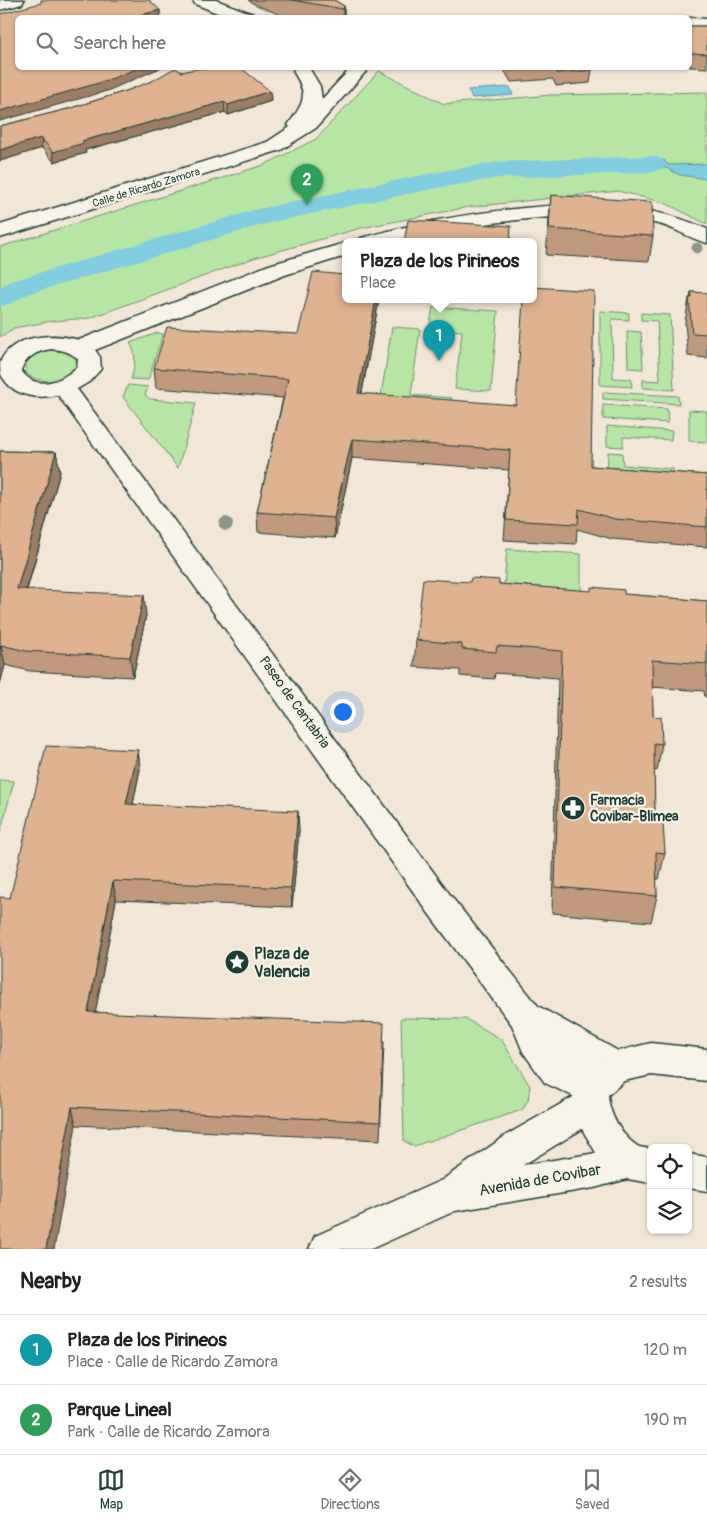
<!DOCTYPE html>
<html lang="en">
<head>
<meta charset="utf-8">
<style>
	body { margin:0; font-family:Pangolin,sans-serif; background:#f2f2f2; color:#202124 }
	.controls { position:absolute; right:15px; bottom:15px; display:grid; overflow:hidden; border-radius:8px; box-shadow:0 1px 4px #0004 }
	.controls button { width:45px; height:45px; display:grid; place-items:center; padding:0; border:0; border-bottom:1px solid #e0e0e0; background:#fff; color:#202124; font:25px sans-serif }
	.you { position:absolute; left:342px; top:711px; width:18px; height:18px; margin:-12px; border:4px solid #fff; border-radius:50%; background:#1a73e8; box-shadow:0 0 0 8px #1a73e833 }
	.badge { display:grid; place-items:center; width:32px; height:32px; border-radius:50%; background:#1f3d34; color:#fff; font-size:16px; font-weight:700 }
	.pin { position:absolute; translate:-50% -41px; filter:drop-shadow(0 1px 2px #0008) }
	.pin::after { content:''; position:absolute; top:26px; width:18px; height:15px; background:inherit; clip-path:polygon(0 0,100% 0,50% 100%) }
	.popup { position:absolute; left:342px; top:238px; width:195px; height:65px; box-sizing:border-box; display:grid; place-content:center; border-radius:8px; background:#fff; filter:drop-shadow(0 1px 4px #0005); font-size:16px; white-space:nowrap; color:#757577 }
	.popup b { font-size:19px; color:#202124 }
	.popup::after { content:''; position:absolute; left:50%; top:100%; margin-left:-10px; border:10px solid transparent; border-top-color:#fff }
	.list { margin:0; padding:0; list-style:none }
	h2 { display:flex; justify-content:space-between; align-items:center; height:65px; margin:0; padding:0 20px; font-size:21px }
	h2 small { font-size:16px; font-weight:400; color:#757577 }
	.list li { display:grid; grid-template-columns:32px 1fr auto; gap:15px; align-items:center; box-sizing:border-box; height:70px; padding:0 20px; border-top:1px solid #e0e0e0 }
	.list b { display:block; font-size:19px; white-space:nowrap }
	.list p { margin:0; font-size:16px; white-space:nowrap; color:#757577 }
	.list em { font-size:16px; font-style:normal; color:#757577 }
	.icon { flex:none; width:28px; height:28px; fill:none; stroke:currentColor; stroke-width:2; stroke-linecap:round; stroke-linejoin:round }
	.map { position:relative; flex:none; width:707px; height:1249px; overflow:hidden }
	.search { position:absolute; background:#fff; box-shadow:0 1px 4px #0004; left:15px; right:15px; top:15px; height:55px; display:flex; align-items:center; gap:12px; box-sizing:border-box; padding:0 18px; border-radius:8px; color:#757577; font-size:19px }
	.sheet { height:205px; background:#fff }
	nav { display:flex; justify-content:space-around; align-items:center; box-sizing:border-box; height:70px; border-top:1px solid #e0e0e0; background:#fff; font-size:14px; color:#757577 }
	nav a { display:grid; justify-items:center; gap:2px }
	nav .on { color:#1f3d34 }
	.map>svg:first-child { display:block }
	.green { fill:#b6e5a4; stroke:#6a916c }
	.water { fill:#82cce2; stroke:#5a939c }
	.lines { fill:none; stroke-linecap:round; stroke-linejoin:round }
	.canal { fill:#82cce2; fill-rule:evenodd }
	.minor-casing { stroke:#1f3d34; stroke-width:3 }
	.tertiary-casing { stroke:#1f3d34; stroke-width:3 }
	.minor { fill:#f7f3e8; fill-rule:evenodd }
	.tertiary { fill:#f7f3e8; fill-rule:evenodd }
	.tree { fill:#8b9786 }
	.wall { fill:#c0997c; stroke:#1f3d34 }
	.shaded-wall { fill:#9c7d65; stroke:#1f3d34 }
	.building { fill:#dfb290; stroke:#1f3d34 }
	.labels { text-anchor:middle; stroke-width:4.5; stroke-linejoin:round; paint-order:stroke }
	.far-street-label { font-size:11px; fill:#1f3d34; stroke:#f7f3e8 }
	.street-label { font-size:14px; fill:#1f3d34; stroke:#f7f3e8 }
	.poi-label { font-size:14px; font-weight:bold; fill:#1f3d34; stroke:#f7f3e8; text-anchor:start }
	.near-poi-label { font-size:16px; font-weight:bold; fill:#1f3d34; stroke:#f7f3e8; text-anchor:start }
	.near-street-label { font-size:16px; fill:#1f3d34; stroke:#f7f3e8 }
</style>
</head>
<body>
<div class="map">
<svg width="707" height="1249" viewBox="0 0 707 1249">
	<rect width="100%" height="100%" fill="#f2e6d6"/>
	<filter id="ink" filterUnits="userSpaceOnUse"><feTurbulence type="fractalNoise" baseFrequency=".02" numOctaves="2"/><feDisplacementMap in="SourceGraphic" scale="10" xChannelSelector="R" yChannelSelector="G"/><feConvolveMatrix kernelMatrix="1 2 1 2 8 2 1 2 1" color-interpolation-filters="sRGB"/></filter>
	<g filter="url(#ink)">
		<path class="green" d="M379 71 444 104 552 95 707 92V224L665 203 618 191 469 207 361 228 254 258 90 318 52 321 14 328 0 337V247L264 165 316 139Z
			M433 307 498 311 491 391 455 389 462 331 429 329Z
			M600 311 629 313V320L612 319 613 378 631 379 632 387 600 385Z
			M641 313 670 315 674 390 643 388V380L660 381 657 321 641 320Z
			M392 327 420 329 411 395 452 398 450 413 379 408Z
			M627 331 641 332 643 369 628 368Z
			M157 333 163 334 148 380 131 379C135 366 137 354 130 343Z
			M49 350 71 353 78 362C72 383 40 386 26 373L25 363 34 354Z
			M128 385 148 387 145 395 150 399 196 403 178 468 123 397Z
			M603 392 678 396 679 404 603 399Z
			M603 405 667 409 668 423 603 419Z
			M689 410 707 411V442L689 441Z
			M607 426 672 431 671 440 623 437V447L607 446Z
			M608 452 622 453 623 465 673 469 674 479 607 475Z
			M507 549 581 554V604L503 598Z
			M0 780 14 781 0 833Z
			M401 1018 466 1019 501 1039 530 1086 528 1100 522 1110 414 1146 404 1141Z"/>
		<path class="water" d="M510 87 513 95 472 98 468 90Z
			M664 160 668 165 707 164V179L680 175 666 168 655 167 651 161Z"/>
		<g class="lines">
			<path class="canal" d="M653 156 662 159 666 164 662 169 653 172 499 178 437 188 272 222 28 294 10 304 0 306V287L8 282 258 209 437 172 499 162Z"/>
			<defs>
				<path id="minor" d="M0 0H24L22 4 0 10Z
					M193 0H216L253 14 255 18H230L195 4Z
					M690 18 707 19V29L690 28Z
					M295 68H309L320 86 322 99 351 68H369L316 128 281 150 0 238V225L267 142 290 127 288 125C304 102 309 96 293 71Z
					M590 204C632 206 669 212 707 229V243C689 239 673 226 654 223 596 211 535 217 477 225 437 230 398 245 357 242L361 238C436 217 512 206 590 204Z
					M345 243V256L285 275 95 350 100 357 101 369 89 382 77 389 454 900 538 1006 627 1056 633 1067 627 1078 615 1083 603 1078 608 1088 603 1099 590 1104 545 1083 523 1052 512 1025 432 918 58 395C37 399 15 397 3 378 0 374 0 368 0 363 11 333 55 333 79 340L269 265ZM51 349C62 350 69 351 78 359L77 367C61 382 35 392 21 370 26 357 37 351 51 349Z"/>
				<path id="tertiary" d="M651 1043 707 1049V1081L651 1075 624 1081 608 1095C609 1113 620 1134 636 1145 639 1148 646 1148 651 1149V1183L627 1179 594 1188 455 1211 371 1249H309L315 1236 442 1180 508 1134 573 1097C571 1059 622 1050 651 1043ZM582 1129 596 1153 523 1165Z
					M688 1154 707 1157V1191L688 1188Z"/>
			</defs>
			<use href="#minor" class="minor-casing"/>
			<use href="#tertiary" class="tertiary-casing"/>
			<use href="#minor" class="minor"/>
			<use href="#tertiary" class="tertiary"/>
		</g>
		<g class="tree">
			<circle cx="697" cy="248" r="5.5"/>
			<circle cx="226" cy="524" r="7"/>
		</g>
		<path class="wall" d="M248 0H334L344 6V18H296L281 15 256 5Z
			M690 26H707V68L690 67Z
			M503 68H590L592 70 590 83 556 86 553 79 511 82Z
			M182 72 270 91 271 101 228 115 225 112 85 150 86 153 54 162 42 148 0 161V126L68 109 126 91Z
			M551 195 653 236 649 261 546 255Z
			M691 292 707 293V358L688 356 685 322 689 298H690Z
			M345 300H379L362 393 591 466 707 475V547L612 539 577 529 576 544 504 540 509 470 352 458 335 538 258 532 257 512 283 398 156 388 154 368 298 334Z
			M0 451 56 452 60 472 27 590 146 615 133 677 30 671 5 665 0 684Z
			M499 584 707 601V697H705L704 691 652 687 653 716 662 744 657 771 654 770 655 822 665 853 659 879H656L657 896 651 922 552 913 558 678 495 673 494 679 460 676V670L414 667 416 640Z
			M138 750 140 769 133 804 299 830 292 907 116 900 95 1012 384 1042 380 1140 76 1125 10 898Z"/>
		<path class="shaded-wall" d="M344 6V18H343V9Z
			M160 10 161 18H129Z
			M138 68H160L107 91 0 121V111Z
			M270 91 271 101 228 115V105Z
			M224 102 225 112 85 150 86 153 54 162 53 152 82 141Z
			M41 138 42 148 0 161V150Z
			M376 300H379L358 412V393Z
			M352 439V458L335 538 334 518Z
			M56 452 60 472 21 609 17 589Z
			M144 595 146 615 133 677 130 657Z
			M1 645 5 665 0 684V649Z
			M138 750 140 769 129 823 126 804Z
			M298 811 299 830 292 907 291 888Z
			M113 881 116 900 92 1031 88 1012Z
			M72 1107 76 1125 54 1249H46Z"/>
		<path class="building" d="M41 0H149L160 10 129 18H18V68H138L106 81 0 111V14L41 3Z
			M292 0H334L344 6 343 9Z
			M690 26H707V54L690 53Z
			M175 68 182 72 199 68H241L270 91 228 105 224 102 82 141 84 143 53 152 41 138 0 150V126L68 109 126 91 152 81Z
			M511 68H540L512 70Z
			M555 68H590L592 70 557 73Z
			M551 195 652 202 653 236 549 229Z
			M408 220 511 226 510 242H404Z
			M313 272 345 275V300H376L358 393 516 405 523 300H533V287L594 291 591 466 707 475V527L615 519 579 509 578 524 506 520 510 450 352 439 334 518 257 512 288 379 154 368 167 327 298 334Z
			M691 292 707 293V334L692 333 689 298H692Z
			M0 451 56 452 17 589 144 595 130 657 26 651 1 645 0 649Z
			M471 578 499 580V584L591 591V587L624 590V594L707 601V664L652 660 653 716 661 717 662 744 654 743 655 822 663 823 665 853 656 852 657 896 555 887 562 651 497 646 496 652 462 649V644L416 640 423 579 470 582Z
			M46 746 138 750 126 804 298 811 291 888 113 881 88 1012 384 1023 380 1122 72 1107 46 1249H0V897L10 898Z"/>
	</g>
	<defs>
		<symbol id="pharmacy-disc" viewBox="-11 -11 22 22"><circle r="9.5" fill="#1f3d34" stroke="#f7f3e8"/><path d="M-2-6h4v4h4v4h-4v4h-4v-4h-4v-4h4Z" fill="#fff"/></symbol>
		<symbol id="sight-disc" viewBox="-11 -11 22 22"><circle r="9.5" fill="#1f3d34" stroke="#f7f3e8"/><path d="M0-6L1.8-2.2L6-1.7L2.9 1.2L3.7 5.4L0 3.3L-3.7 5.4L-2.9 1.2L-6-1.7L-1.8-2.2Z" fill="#fff"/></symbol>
	</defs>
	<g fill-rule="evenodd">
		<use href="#pharmacy-disc" x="559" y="794" width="28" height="28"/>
		<use href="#sight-disc" x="223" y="948" width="28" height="28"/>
	</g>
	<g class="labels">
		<g class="far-street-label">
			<text transform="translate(146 187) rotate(-17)" y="4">Calle de Ricardo Zamora</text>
		</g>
		<g class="street-label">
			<text transform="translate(295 702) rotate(54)" y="5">Paseo de Cantabria</text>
		</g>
		<g class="poi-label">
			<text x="590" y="805">Farmacia<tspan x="590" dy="16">Covibar-Blimea</tspan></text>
		</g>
		<g class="near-poi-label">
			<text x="254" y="959">Plaza de<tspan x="254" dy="18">Valencia</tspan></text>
		</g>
		<g class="near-street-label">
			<text transform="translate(540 1179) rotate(-10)" y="6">Avenida de Covibar</text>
		</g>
	</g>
</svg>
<div class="controls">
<button><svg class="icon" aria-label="locate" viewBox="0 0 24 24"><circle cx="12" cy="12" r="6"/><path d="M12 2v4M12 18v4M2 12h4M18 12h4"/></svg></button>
<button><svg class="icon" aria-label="layers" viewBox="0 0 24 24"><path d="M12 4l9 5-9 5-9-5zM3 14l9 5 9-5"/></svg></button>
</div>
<div class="you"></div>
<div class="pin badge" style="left:439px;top:361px;background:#0f9aa8">1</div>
<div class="popup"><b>Plaza de los Pirineos</b>Place</div>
<div class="pin badge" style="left:307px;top:205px;background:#2e9e5b">2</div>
<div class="search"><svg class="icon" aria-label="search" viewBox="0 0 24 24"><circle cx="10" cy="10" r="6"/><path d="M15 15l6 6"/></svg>Search here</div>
</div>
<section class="sheet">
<h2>Nearby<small>2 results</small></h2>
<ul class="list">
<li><span class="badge" style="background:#0f9aa8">1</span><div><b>Plaza de los Pirineos</b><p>Place · Calle de Ricardo Zamora</p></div><em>120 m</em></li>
<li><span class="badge" style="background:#2e9e5b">2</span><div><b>Parque Lineal</b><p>Park · Calle de Ricardo Zamora</p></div><em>190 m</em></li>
</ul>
</section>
<nav>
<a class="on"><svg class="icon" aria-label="map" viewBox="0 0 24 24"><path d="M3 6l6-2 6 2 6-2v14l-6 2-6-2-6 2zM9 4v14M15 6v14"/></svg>Map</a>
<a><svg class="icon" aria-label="directions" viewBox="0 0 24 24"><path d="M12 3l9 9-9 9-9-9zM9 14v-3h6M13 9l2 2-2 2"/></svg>Directions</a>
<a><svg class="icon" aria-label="saved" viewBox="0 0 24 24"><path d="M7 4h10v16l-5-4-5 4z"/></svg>Saved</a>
</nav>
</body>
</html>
